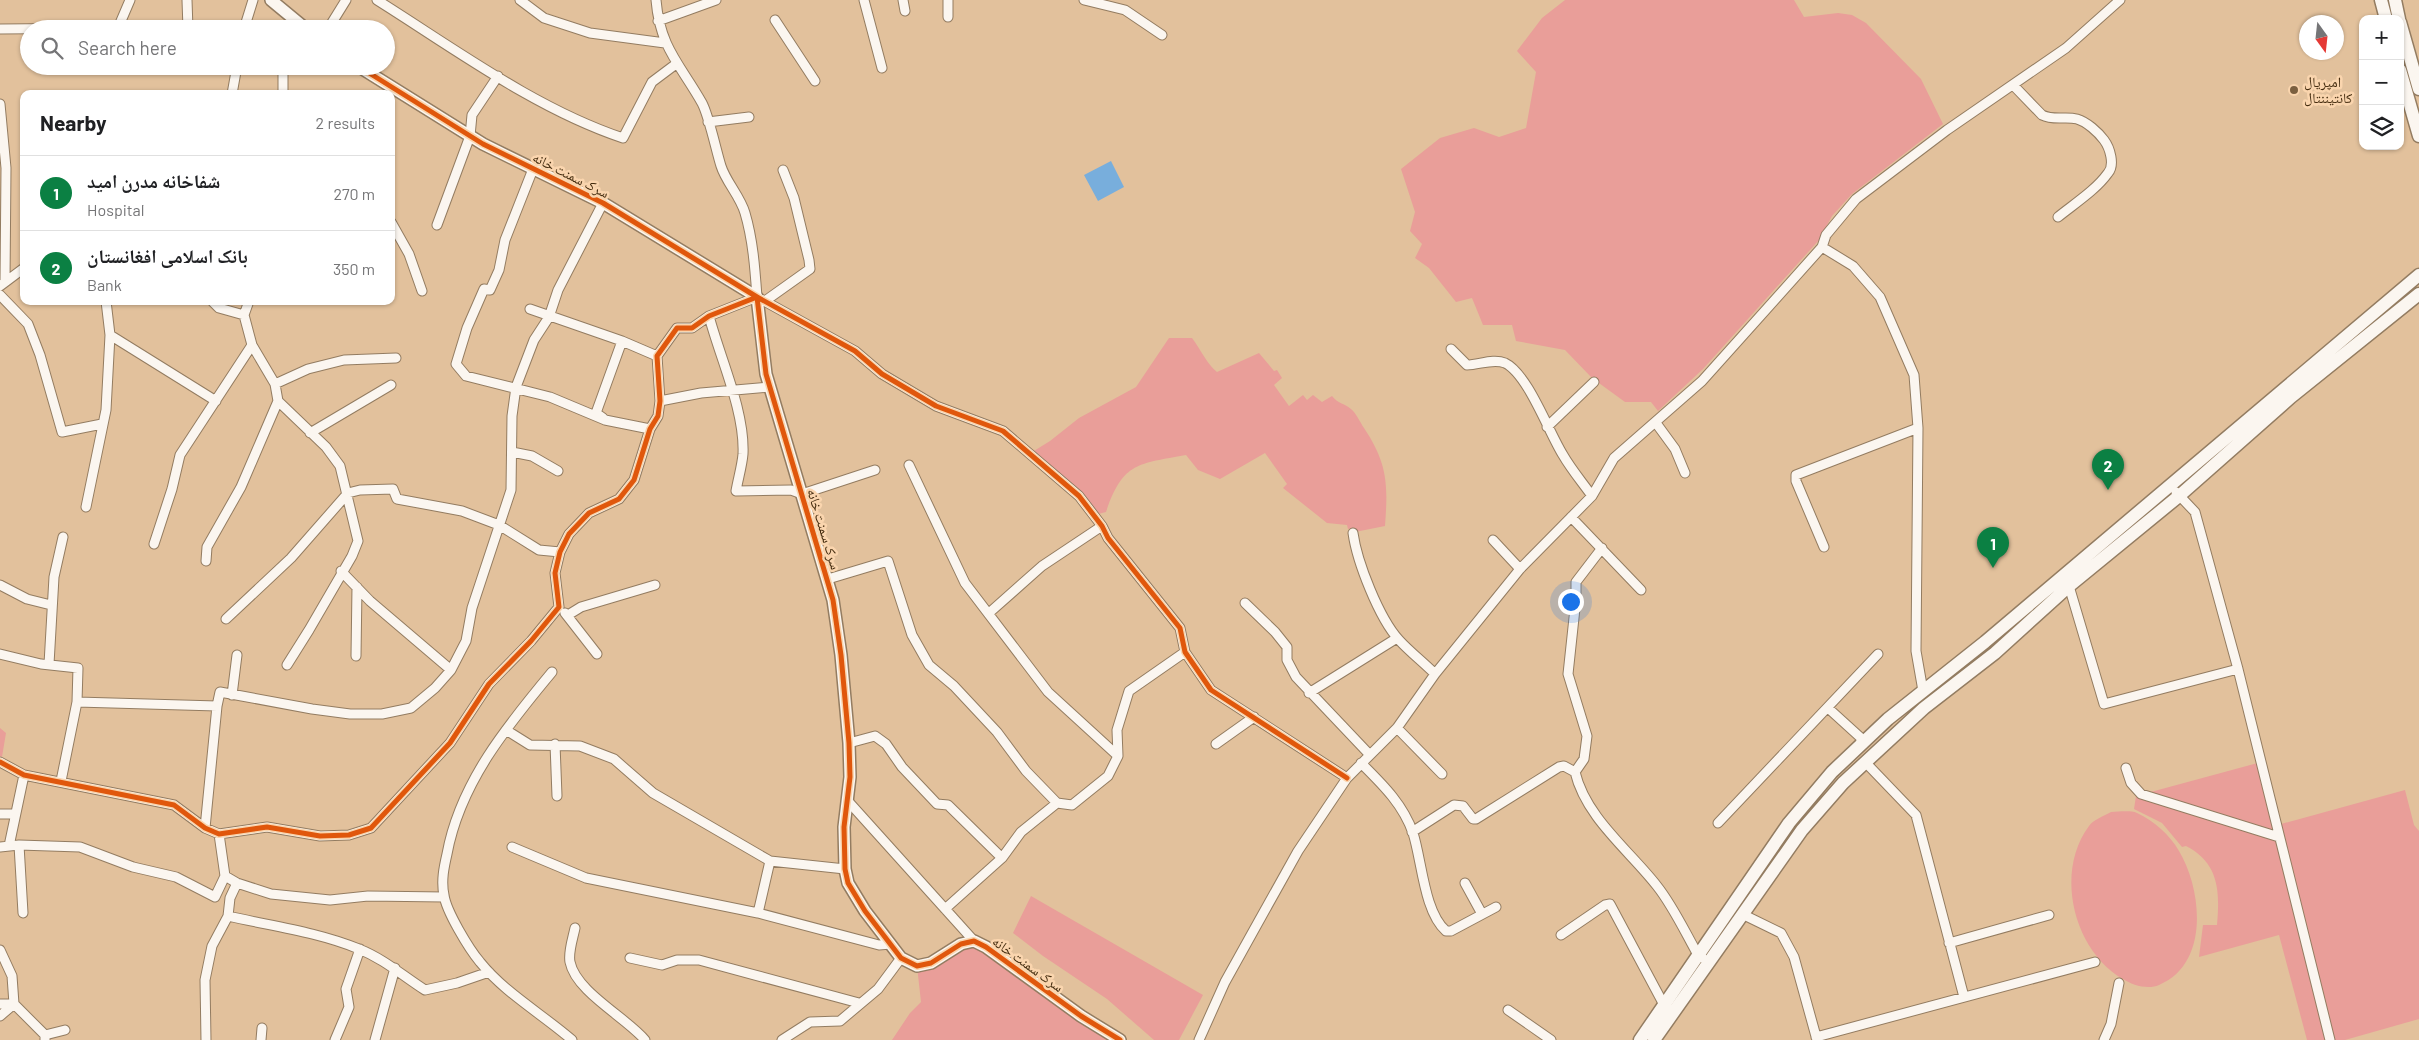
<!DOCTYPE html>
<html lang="en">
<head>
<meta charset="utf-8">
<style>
	body { margin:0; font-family:Barlow,"Noto Naskh Arabic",sans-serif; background:#f2f2f2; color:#202124 }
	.controls { position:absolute; right:15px; top:15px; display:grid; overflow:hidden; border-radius:10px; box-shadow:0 1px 4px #0004 }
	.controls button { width:45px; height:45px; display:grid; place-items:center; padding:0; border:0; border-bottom:1px solid #e0e0e0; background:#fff; color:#202124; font:25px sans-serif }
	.compass { position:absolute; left:2299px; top:15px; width:45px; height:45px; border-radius:50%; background:#fff; box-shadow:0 1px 4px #0004; rotate:165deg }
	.you { position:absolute; left:1570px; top:601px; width:18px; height:18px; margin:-12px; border:4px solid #fff; border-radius:50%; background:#1a73e8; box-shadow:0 0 0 8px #1a73e833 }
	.badge { display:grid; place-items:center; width:32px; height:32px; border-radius:50%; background:#0b8043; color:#fff; font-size:16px; font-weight:700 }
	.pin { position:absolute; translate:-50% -41px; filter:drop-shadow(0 1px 2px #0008) }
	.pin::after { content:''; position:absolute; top:26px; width:18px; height:15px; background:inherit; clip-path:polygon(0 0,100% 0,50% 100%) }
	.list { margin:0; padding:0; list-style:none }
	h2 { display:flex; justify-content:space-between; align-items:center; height:65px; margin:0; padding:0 20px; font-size:21px }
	h2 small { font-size:16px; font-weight:400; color:#757577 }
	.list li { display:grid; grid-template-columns:32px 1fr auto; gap:15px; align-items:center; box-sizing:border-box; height:75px; padding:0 20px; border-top:1px solid #e0e0e0 }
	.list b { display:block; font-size:19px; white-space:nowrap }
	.list p { margin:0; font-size:16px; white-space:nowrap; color:#757577 }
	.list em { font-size:16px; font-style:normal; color:#757577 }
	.icon { flex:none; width:28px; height:28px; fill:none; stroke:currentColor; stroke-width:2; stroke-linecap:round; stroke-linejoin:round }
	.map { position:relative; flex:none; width:2419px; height:1040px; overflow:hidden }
	.search { position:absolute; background:#fff; box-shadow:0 1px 4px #0004; left:20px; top:20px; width:375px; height:55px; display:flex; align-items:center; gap:12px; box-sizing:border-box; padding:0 18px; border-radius:28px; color:#757577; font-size:19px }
	.panel { position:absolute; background:#fff; box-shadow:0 1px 4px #0004; left:20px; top:90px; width:375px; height:215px; border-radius:10px }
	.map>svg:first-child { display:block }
	.green { fill:#e99e99 }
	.water { fill:#78aedc }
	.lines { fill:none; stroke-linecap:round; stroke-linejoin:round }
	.minor-casing { stroke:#937c61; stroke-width:11 }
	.tertiary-casing { stroke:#937c61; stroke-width:14 }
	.secondary-casing { stroke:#937c61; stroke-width:15 }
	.minor { stroke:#fbf6f0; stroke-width:9 }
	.tertiary { stroke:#fbf6f0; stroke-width:11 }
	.secondary { stroke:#fbf6f0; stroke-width:12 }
	.cycleway-casing { stroke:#fad5ae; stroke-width:8 }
	.cycleway { stroke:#e0570c; stroke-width:5 }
	.poi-dot { fill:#7b6040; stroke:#fad5ae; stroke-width:2 }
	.labels { text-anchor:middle; stroke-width:5; stroke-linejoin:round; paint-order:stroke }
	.poi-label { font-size:14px; fill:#442c0f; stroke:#fad5ae; text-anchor:start }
	.street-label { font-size:14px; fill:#442c0f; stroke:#fad5ae }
</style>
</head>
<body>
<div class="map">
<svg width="2419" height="1040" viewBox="0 0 2419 1040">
	<rect width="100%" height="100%" fill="#e2c19c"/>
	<path class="green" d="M1565 0H1794L1804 17 1838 13 1852 15 1866 23 1921 79 1943 124 1852 194 1832 216 1819 240 1703 369 1658 411 1651 402H1625L1592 378 1565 350 1516 341 1512 325H1483L1472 298 1456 302 1429 268 1415 258 1422 244 1410 231 1415 212 1401 169 1440 138 1474 128 1499 137 1526 128 1536 72 1517 51 1542 18Z
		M1169 338H1192C1201 350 1207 364 1217 372L1259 353 1274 371 1277 370 1282 378 1274 385 1289 406 1303 395 1307 400 1313 395 1322 402 1332 396C1338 404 1344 403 1351 409 1356 413 1360 422 1364 428 1388 464 1388 485 1385 526L1355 532 1354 528 1348 529 1347 525 1327 523 1283 488 1287 484 1265 453 1220 479 1198 470 1186 455C1138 464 1123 462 1106 512L1094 515 1029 454 1050 441 1079 418 1136 387Z
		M0 728 6 733 2 757 0 756Z
		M2265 761 2281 824 2405 790 2414 825 2419 831V1019L2345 1040H2307L2279 935 2199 957 2203 925H2217C2220 891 2219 863 2186 846L2182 847 2162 823 2134 809 2136 796Z
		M2111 812C2119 812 2130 810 2137 813 2154 821 2170 835 2179 851 2202 889 2210 964 2159 985 2148 990 2132 985 2123 979 2074 951 2054 873 2089 826 2093 820 2104 816 2111 812Z
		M1031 896 1203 995 1179 1040H1154L1107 999 1043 956 1013 933Z
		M974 941 1120 1040H892L910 1013 921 1002 917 966Z"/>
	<path class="water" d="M1111 161 1124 187 1098 201 1084 175Z"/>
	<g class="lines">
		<defs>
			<path id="minor" d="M187 0 188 29
				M377 0C455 49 536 109 623 138L652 82 676 64
				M520 0 544 18 590 33 665 43
				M656 0C660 48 680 64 702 103 709 116 716 150 721 166 726 182 740 196 745 213 753 240 755 269 757 297
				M864 0 882 68
				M903 0 905 11
				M948 0V17
				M1084 0 1125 10 1162 35
				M775 20 815 81
				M658 21 716 0
				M0 29 118 28 130 0
				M244 29 253 0
				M328 29 346 0
				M2014 86 2042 115C2054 121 2065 116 2077 119 2087 122 2098 132 2104 140 2110 148 2115 165 2108 173 2096 190 2074 204 2058 217
				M232 94 237 66
				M283 94V66
				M0 104 6 168 5 281
				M708 122 749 117
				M533 169 505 240 499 270 490 290 484 289 467 328 456 364 466 376 550 397 605 420 650 429
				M391 222 409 254 422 291
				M437 225 470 136 472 115 498 76
				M1822 247 1853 266 1880 297 1914 375 1918 428 1916 651 1923 691
				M0 286 24 268
				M0 295 28 324 40 355 62 432 102 424
				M212 301 219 308 244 315
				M249 301 244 315 252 345 275 384 278 401 326 447 340 466 358 541 352 556 309 630 287 665
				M765 301 810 269 809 260 794 198 783 170
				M530 309 622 341 657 356
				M709 316C720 358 745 411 743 454 742 466 738 479 736 491L791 490 802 494 875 470
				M110 335 216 401
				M1451 349 1467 365C1479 365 1493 358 1505 363 1528 374 1549 433 1563 455 1571 469 1582 482 1592 496
				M275 384 308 369 344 360 396 358
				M660 401 701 393 770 387
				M603 418 596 413 622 341
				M1656 423 1675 449 1685 473
				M1547 427 1594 382
				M310 433 391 385
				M512 452 532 456 558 471
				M909 465 965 583 1048 692 1118 756
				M2176 492 2195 512 2238 669 2330 1040
				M86 507 106 410 110 335 106 301
				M1571 517 1641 590
				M1353 533C1357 562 1379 618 1399 640 1410 652 1423 662 1435 674
				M1493 540 1520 569
				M154 544 172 489 180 455 252 345
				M1824 547 1796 481V475L1918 428
				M1602 548 1576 582V599L1568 674 1587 736 1584 759 1575 772C1586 818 1630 851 1657 886 1673 906 1685 932 1698 955L1703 958
				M206 561 207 547 241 487 278 401
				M341 571 370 601 451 670
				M828 579 888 561 912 635 929 665 954 686 997 732 1026 771 1057 803
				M0 585 27 599 51 605
				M2069 586 2104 704 2238 669
				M1245 603 1275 632 1287 647V660L1296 677 1369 754
				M565 613 597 654
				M989 613 1042 566 1102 526
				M568 615 581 607 655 585
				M226 619 291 558 348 493 360 490 393 489 397 499 462 511 499 525 539 550 560 552
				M0 654 41 664 78 668 77 702 61 781
				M356 656 357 587
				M49 664 54 577 63 537
				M552 672C507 726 460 783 447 854 444 867 441 881 444 895 446 911 469 949 480 962 505 993 542 1014 572 1040
				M1309 693 1397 638
				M232 695 237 655
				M77 702 217 706 220 692 312 709 350 714H382L411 708 435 688 451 670 466 641 472 608 511 490 512 416 516 387 534 340 549 317 558 290 603 203
				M1828 708 1861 738V745
				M1397 728 1442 774
				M506 730 530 745 580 746 614 759 653 793 770 861 758 913
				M849 743 875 736 886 744 902 767 937 804 948 805 1002 858
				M555 744 557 796
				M1216 744 1254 717
				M0 762 24 775 174 805 205 828 219 834 267 827 320 836 349 835 371 828 450 743 489 684 531 641 559 607 555 573 560 552 569 534 589 513 619 499 634 480 650 429 658 416 660 401 657 356 677 328H692L709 316 757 297 855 351 882 374 936 406 1003 431 1079 496 1102 526 1108 538 1180 628 1185 652 1211 690 1347 778
				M1361 763C1382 784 1403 804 1413 833 1422 861 1424 912 1446 931H1451L1496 907
				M1866 763 1916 815 1964 997
				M2126 768 2131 783 2141 794 2279 837
				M847 800 974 941
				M0 814H15
				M1718 823 1878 654
				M205 828 217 706
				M1412 832 1454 805 1463 806 1473 819H1476L1559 767 1564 766 1575 772
				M19 845 23 913
				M9 846 24 775
				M0 847 19 845 80 847 133 867 176 877 215 897 225 876 219 834
				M512 847 586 878 758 913 879 945 891 944
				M770 861 845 869
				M225 876 237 883 271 894 330 900 368 896 444 897
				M1465 883 1482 914
				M945 909 1002 858 1021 832 1057 803 1072 805 1108 776 1118 756 1117 730 1129 691 1185 652
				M1742 914 1781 933 1794 957 1817 1040
				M228 916C271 926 318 932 359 949 384 959 403 976 425 990L457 983 489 972
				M575 928C573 938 568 952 570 962 576 992 627 1018 645 1040
				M1561 935 1605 905 1610 904 1664 1005
				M1949 943 2049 915
				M0 950 12 976 14 1004 45 1035
				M630 958 662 965 677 960H699L859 1003
				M0 1004H14
				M1508 1010 1551 1040
				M0 1016 14 1004
				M1816 1037 2095 962
				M45 1040V1035L65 1030
				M206 1040 205 980 212 946 228 916 230 898 237 883
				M261 1040 262 1028
				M335 1040 349 1007 346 989 360 949
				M375 1040 395 968
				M782 1040 810 1022 840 1021 878 989 901 958
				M1199 1040 1225 982 1255 928 1298 851 1347 778 1397 728 1435 674 1520 569 1592 496 1614 458 1702 381 1822 247 1826 235 1856 199 1947 130 2066 48 2120 0
				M2104 1040 2111 1024 2119 983"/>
			<path id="tertiary" d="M271 0 306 29
				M358 66 483 144 603 203 757 297 766 374 833 600 841 655 849 743 850 777 844 827 845 869 848 883 865 911 901 958 917 966 931 963 961 944 974 941 986 947 1081 1016 1120 1040"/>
			<path id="secondary" d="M2381 0 2386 19
				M2395 0 2399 19
				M2400 22 2419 89
				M2400 70 2419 136
				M1640 1040 1789 823 1832 772 1888 719 1985 642 2419 275
				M1654 1040 1802 830 1843 783 1924 708 1995 653 2069 586 2179 496 2291 397 2419 294"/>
		</defs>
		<use href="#minor" class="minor-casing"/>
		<use href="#tertiary" class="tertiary-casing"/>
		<use href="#secondary" class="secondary-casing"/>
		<use href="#minor" class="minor"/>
		<use href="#tertiary" class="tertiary"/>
		<use href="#secondary" class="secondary"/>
		<defs>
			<path id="cycleway" d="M358 66 483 144 603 203 757 297 766 374 833 600 841 655 849 743 850 777 844 827 845 869 848 883 865 911 901 958 917 966 931 963 961 944 974 941 986 947 1081 1016 1120 1040
				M0 762 24 775 174 805 205 828 219 834 267 827 320 836 349 835 371 828 450 743 489 684 531 641 559 607 555 573 560 552 569 534 589 513 619 499 634 480 650 429 658 416 660 401 657 356 677 328H692L709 316 757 297 855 351 882 374 936 406 1003 431 1079 496 1102 526 1108 538 1180 628 1185 652 1211 690 1347 778"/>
		</defs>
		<use href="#cycleway" class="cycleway-casing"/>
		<use href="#cycleway" class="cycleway"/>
	</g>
	<circle class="poi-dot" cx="2294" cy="90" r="5"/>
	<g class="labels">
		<g class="poi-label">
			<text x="2304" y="87">امپریال<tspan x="2304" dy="16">کانتیننتال</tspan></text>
		</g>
		<g class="street-label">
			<text transform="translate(571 175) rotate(27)" y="5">سرک سمنت خانه</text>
			<text transform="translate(824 529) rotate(73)" y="5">سرک سمنت خانه</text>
			<text transform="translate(1028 964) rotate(36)" y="5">سرک سمنت خانه</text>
		</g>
	</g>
</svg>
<div class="controls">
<button>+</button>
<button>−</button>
<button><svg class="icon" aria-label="layers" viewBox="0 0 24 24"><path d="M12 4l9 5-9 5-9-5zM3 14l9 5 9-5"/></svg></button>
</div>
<svg class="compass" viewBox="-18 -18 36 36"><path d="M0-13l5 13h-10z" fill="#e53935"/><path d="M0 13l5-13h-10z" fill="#757577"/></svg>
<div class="you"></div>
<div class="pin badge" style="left:1993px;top:568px">1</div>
<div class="pin badge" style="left:2108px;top:490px">2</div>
<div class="search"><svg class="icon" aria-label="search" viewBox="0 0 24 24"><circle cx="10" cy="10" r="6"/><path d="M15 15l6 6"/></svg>Search here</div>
<section class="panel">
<h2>Nearby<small>2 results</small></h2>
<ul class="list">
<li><span class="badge">1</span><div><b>شفاخانه مدرن امید</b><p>Hospital</p></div><em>270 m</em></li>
<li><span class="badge">2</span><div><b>بانک اسلامی افغانستان</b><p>Bank</p></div><em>350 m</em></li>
</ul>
</section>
</div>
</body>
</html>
